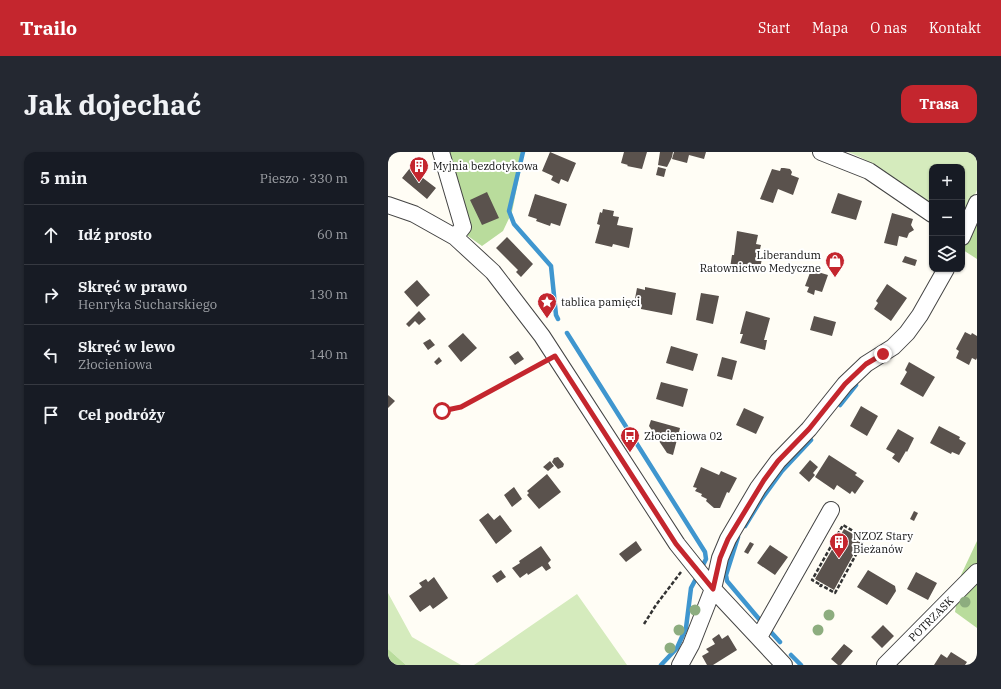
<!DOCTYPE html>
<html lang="pl">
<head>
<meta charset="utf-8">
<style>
	body { margin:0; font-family:"IBM Plex Serif",serif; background:#242831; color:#f1f3f6 }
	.controls { position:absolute; right:12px; top:12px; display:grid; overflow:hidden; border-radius:8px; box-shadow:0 1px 3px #0004 }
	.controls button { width:36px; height:36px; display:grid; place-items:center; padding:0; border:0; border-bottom:1px solid #363941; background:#171b24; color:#f1f3f6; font:20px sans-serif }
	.stop { position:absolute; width:12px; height:12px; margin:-9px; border:3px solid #c4262e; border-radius:50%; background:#fff }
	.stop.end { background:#c4262e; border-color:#fff; box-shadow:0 1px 4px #0008 }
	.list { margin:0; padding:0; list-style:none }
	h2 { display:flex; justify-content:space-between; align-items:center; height:52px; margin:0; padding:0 16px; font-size:17px }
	h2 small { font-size:13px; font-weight:400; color:#9ea1a6 }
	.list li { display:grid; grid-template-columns:26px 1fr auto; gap:12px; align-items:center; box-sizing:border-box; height:60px; padding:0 16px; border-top:1px solid #363941 }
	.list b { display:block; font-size:15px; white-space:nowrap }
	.list p { margin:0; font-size:13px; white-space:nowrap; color:#9ea1a6 }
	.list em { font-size:13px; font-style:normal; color:#9ea1a6 }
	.icon { flex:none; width:22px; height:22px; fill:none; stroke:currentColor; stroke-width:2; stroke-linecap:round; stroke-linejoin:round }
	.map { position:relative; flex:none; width:589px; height:513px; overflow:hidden; border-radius:12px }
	header { display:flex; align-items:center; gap:24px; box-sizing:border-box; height:56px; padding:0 20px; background:#c4262e; color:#fff }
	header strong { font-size:19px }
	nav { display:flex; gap:22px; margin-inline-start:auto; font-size:14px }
	.intro { display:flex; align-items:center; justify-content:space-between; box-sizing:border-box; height:96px; padding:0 24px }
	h1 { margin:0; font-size:28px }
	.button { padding:10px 18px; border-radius:12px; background:#c4262e; color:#fff; font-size:14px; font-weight:700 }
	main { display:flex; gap:24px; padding:0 24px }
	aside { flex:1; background:#171b24; border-radius:12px; box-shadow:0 1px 3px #0004 }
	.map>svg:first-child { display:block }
	.green { fill:#d5ebbd }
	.forest { fill:#b9dc9c }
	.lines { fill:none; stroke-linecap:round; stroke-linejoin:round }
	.stream { stroke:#3f96cf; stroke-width:4.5 }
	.building { fill:#5a524d }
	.minor-casing { stroke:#444; stroke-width:18 }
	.path { stroke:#333; stroke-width:2.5; stroke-dasharray:4 2; stroke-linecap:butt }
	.minor { stroke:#fff; stroke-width:16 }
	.tree { fill:#8dad7f }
	.route { stroke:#c4262e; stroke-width:5 }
	.labels { text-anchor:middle; stroke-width:4; stroke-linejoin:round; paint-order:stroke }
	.poi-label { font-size:11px; fill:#111; stroke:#fff; text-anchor:start }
	.street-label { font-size:11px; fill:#111; stroke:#fff }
</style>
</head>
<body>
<header>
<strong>Trailo</strong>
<nav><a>Start</a><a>Mapa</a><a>O nas</a><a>Kontakt</a></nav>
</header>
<div class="intro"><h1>Jak dojechać</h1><a class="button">Trasa</a></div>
<main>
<aside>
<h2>5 min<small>Pieszo · 330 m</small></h2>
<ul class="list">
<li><svg class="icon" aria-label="ahead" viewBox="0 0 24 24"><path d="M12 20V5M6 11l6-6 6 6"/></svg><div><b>Idź prosto</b></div><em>60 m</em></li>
<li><svg class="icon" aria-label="right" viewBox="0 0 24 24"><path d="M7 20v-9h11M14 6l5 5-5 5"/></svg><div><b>Skręć w prawo</b><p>Henryka Sucharskiego</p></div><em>130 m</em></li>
<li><svg class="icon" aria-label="left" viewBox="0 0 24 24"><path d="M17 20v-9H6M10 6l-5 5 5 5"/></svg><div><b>Skręć w lewo</b><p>Złocieniowa</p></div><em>140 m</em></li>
<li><svg class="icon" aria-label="arrive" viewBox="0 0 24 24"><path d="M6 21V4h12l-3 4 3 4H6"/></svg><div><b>Cel podróży</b></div></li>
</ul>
</aside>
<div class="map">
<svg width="589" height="513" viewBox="0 0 589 513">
	<rect width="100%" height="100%" fill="#fffdf5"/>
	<path class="green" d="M460 0H589V38L574 71V15H544V55C518 37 490 11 460 0Z
		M0 441 24 485 73 513H18L0 497Z
		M189 442 239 513H86Z"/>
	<path class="forest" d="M57 0H136L124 60 115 79 94 94 80 84Z
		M589 68V107L575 98Z
		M589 389V476L567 460 573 423Z
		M0 497 18 513H0Z"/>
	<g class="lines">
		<path class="stream" d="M135 0 121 59 126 72 163 114 168 163 170 167
			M179 181 317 400 318 407 313 417
			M452 253 468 233
			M357 374 373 348 394 319 423 288
			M350 385 338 423 339 429 371 467
			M382 479 392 490
			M403 503 413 513
			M273 513 289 496 298 476 303 436 310 423"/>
	</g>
	<path class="building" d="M162 0 188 11 180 30 173 27 171 32 163 28 165 24 154 19Z
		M236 0H259L254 17 239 14 240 13 233 11Z
		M272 0H285L284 5 279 15 270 13Z
		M286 0H318L316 7 301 3 299 11 284 7Z
		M270 15 278 17 276 25 268 23Z
		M22 16 48 36 39 47 14 26Z
		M393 16H396L402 17 404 20 403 23 411 26 405 43 390 37 385 51 372 47 384 17 392 19Z
		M99 40 111 66 94 73 82 48Z
		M450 41 474 49 468 68 443 61Z
		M147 42 179 52 172 74 163 71 162 74 148 69 149 67 140 64Z
		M215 57 226 59 225 64 231 65 229 73 245 76 241 96 225 92 224 95 207 91 212 73 209 72 212 60 214 61Z
		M504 61 525 67 523 73 526 78 521 81 519 86 511 84 509 94 496 91Z
		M349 79 370 83 368 92 373 93 370 105 374 106 372 117 366 116V119L355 117V119L342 116 344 103H346Z
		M119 85 145 112 133 125 128 120 130 118 108 96Z
		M517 104 529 108 527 114 514 110Z
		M423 118 440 123 434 140 427 138 426 143 419 140 421 135 417 134Z
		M29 128 42 143 29 155 16 140Z
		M499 132 519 146 503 169 486 157 490 151 488 149Z
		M257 135 288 141 284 163 253 157V154L246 152 249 136 257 138Z
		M313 141 331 144 325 172 308 168Z
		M31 159 38 167 31 173 27 169 21 175 18 172Z
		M358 159 382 166 376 188H379L377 198 352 191 355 182H352Z
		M426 164 448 170 444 184 422 178Z
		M577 180 583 183 584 181 589 184V206L588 208 584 206 581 213 568 206 571 199 568 197Z
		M75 181 89 196 73 210 60 194Z
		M42 187 47 193 40 198 35 191Z
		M283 194 310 202 305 219 278 211Z
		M130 199 136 207 127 213 121 205Z
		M51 205 54 209 49 213 46 210Z
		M334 205 349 209 344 228 329 224Z
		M521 210 547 225 535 245 512 232 519 220 517 218Z
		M273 230 300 237 295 255 268 247Z
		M0 243 7 249 0 256Z
		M473 254 490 264 479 284 462 274Z
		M356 256 376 265 368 282 348 273Z
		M263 268 292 276 285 303 279 301 261 274Z
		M551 274 572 285 571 287 578 291 571 303 564 300 563 302 542 291Z
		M510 277 526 286 519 300 518 299 511 311 504 306 507 302 498 297Z
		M441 303 469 321 467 323 476 329 467 342 464 339 462 342 449 333 446 338 427 325Z
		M170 305 176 312 175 315 170 317 164 310 166 306Z
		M422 308 430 315 425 321 427 323 421 330 411 321Z
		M162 309 166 314 160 319 155 315Z
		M313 315 331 323 333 319 349 326 341 341 339 340 332 356H326L318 349 319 347 313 344 314 342 307 339 309 336 305 335Z
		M159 322 173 340 151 357 139 343 141 341 139 339Z
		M126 335 134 347 124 355 116 343Z
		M526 359 530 361 526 369 522 367Z
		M100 361 106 368 112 363 124 379 108 392 91 368Z
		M456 377 474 387 446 438 427 427Z
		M248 389 254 398 238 410 231 402Z
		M362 390 366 392 360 402 356 400Z
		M382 393 400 405 387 423 369 411Z
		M153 394 163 408 160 411 163 416 158 419 154 414 140 423 139 421 132 426 124 416 132 411 131 409Z
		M113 418 118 425 109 431 104 424Z
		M480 418 507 434 508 439 499 453 469 435Z
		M528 420 549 431 540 448 519 437Z
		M46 425 60 446 45 457 42 453 32 460 21 444 34 435 31 431 38 427 40 430Z
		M495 473 506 484 494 496 483 485Z
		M331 482 334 487 340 483 349 498 325 513H319L314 504 321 500 318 497 327 492 324 487Z
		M456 492 465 499 453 513H450L443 507Z
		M563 500 579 510 577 513H546L553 502 559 506Z"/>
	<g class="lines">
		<defs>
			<path id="minor" d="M53 0 75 75 67 85
				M433 0 481 19 544 62
				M0 53 26 62 67 85 105 120 154 184 289 392 325 437 396 513
				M574 85 589 51
				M371 485 443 358
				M292 513 303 493 325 437 332 406 340 387 370 336 390 309 421 277 457 232 478 212 505 195 519 181 532 163 558 117
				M497 513 589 420"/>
		</defs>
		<use href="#minor" class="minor-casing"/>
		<path class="path" d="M54 259 73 255 154 211
			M432 435 433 433 447 441 477 386 455 373 424 428 433 433
			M256 472 268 453 293 420"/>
		<use href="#minor" class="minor"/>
	</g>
	<g class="tree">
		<circle cx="577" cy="450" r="5.5"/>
		<circle cx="307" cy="458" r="5.5"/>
		<circle cx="441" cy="463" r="5.5"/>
		<circle cx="291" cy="478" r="5.5"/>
		<circle cx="430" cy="478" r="5.5"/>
		<circle cx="282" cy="496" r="5.5"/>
	</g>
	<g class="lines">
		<path class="route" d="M54 259 73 255 167 204 288 392 325 437 332 406 340 387 376 328 390 309 421 277 457 232 478 212 495 202"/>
	</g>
	<defs>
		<symbol id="building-pin" viewBox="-11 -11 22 30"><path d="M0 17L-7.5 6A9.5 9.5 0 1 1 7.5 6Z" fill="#c4262e" stroke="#fff"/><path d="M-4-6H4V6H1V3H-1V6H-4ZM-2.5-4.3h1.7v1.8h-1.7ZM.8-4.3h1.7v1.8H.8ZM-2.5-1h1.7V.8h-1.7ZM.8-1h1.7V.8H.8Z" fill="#fff"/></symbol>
		<symbol id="shop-pin" viewBox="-11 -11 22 30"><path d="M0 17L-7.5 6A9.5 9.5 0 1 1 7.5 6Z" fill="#c4262e" stroke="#fff"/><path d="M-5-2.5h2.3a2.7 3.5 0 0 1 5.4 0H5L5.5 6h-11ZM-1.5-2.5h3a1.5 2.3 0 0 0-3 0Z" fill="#fff"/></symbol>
		<symbol id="sight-pin" viewBox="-11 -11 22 30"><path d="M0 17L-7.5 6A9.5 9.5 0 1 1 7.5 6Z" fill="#c4262e" stroke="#fff"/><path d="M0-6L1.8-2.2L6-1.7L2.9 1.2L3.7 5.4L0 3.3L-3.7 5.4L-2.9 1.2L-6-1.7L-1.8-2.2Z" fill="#fff"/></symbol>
		<symbol id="bus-pin" viewBox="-11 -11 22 30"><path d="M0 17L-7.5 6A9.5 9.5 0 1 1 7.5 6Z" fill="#c4262e" stroke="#fff"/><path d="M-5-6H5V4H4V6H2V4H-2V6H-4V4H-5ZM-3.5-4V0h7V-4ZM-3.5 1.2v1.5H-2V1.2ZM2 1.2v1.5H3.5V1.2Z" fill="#fff"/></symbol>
	</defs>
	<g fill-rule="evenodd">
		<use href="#building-pin" x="20" y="3" width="22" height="30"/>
		<use href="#shop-pin" x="436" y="98" width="22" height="30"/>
		<use href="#sight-pin" x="148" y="139" width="22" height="30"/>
		<use href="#bus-pin" x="231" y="273" width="22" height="30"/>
		<use href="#building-pin" x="440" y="379" width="22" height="30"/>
	</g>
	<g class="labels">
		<g class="poi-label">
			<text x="45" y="18">Myjnia bezdotykowa</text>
			<text x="433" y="107" text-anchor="end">Liberandum<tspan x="433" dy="13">Ratownictwo Medyczne</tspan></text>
			<text x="173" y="154">tablica pamięci</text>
			<text x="256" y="288">Złocieniowa 02</text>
			<text x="465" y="388">NZOZ Stary<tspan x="465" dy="13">Bieżanów</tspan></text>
		</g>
		<g class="street-label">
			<text transform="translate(543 467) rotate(-45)" y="4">POTRZASK</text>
		</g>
	</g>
</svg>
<div class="controls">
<button>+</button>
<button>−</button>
<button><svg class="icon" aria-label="layers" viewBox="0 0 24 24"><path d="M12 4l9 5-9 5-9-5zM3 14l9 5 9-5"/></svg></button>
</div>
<div class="stop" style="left:54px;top:259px"></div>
<div class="stop end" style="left:495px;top:202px"></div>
</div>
</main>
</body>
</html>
